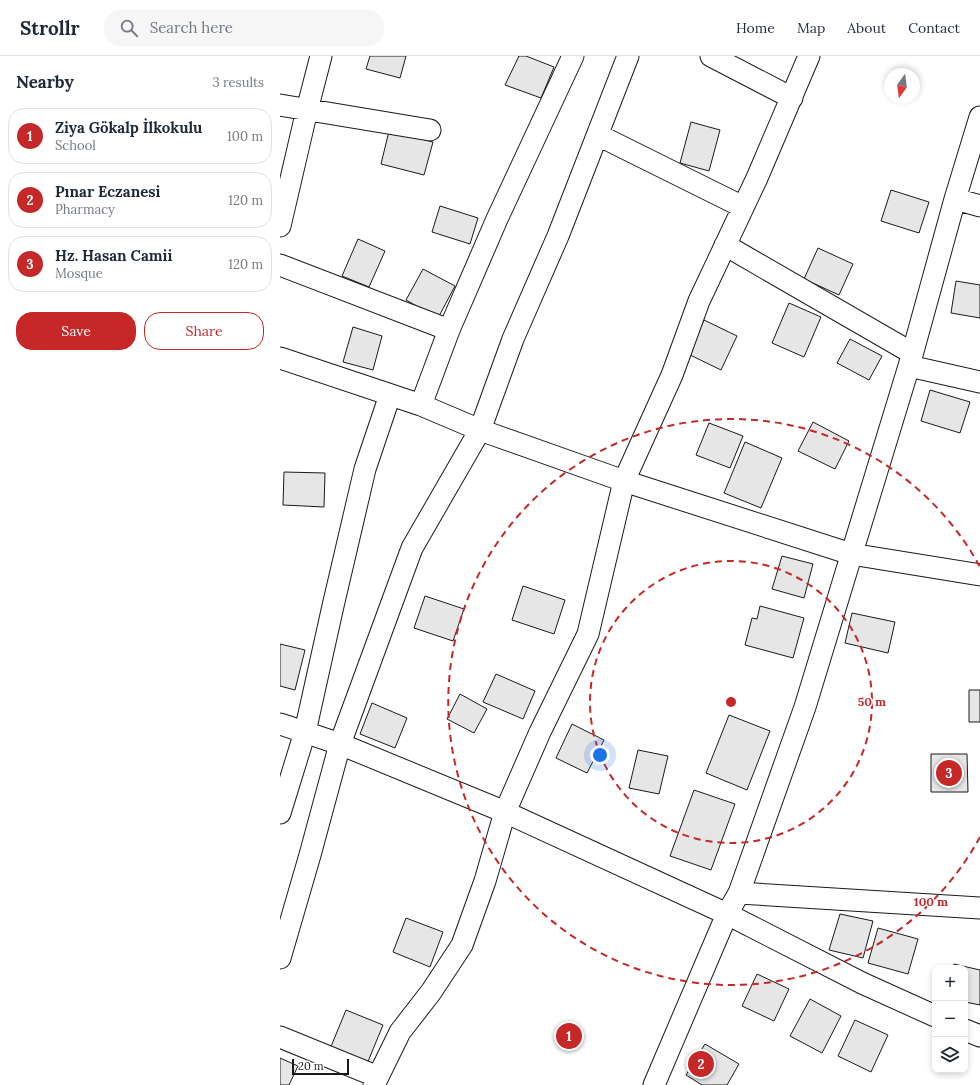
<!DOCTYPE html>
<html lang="en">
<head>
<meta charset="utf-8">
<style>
	body { margin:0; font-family:Lora,serif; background:#f6f6f7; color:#1f2937 }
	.controls { position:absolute; right:12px; bottom:12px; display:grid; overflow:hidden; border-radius:8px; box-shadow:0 2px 6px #0003 }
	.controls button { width:36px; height:36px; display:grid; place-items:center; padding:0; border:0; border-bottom:1px solid #e0e1e3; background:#fff; color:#1f2937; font:20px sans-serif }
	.compass { position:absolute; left:604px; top:12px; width:36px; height:36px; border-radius:50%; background:#fff; box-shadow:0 2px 6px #0003; rotate:194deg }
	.scale { position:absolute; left:12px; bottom:10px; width:57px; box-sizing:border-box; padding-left:4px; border:2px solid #1a1a1a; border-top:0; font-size:11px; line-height:14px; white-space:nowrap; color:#1a1a1a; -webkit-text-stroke:3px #fff; paint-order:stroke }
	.you { position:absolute; left:320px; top:699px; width:14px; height:14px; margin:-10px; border:3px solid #fff; border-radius:50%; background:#1a73e8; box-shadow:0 0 0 6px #1a73e833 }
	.badge { display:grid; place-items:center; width:26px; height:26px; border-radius:50%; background:#c62828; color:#fff; font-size:13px; font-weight:700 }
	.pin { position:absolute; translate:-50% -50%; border:2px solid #fff; box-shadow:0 1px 4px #0006 }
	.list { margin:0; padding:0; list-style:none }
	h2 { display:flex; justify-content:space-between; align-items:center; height:52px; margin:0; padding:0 16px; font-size:17px }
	h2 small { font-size:13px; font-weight:400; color:#747a83 }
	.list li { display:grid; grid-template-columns:26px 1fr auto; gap:12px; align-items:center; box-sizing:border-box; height:56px; margin:0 8px 8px; padding:0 8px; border:1px solid #e0e1e3; border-radius:16px }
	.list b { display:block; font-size:15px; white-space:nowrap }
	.list p { margin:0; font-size:13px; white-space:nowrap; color:#747a83 }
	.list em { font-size:13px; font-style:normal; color:#747a83 }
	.actions { display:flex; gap:8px; padding:12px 16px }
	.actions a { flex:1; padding:9px 0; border:1px solid #c62828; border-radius:16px; text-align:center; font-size:14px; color:#c62828 }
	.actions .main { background:#c62828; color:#fff }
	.icon { flex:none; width:22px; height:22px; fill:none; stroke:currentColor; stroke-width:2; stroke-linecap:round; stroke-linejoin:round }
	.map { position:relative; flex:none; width:700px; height:1029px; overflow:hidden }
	header { display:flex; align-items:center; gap:24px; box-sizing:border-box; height:56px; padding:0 20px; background:#fff; border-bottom:1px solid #e0e1e3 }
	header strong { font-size:19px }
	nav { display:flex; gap:22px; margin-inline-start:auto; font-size:14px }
	.search { width:280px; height:36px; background:#f6f6f7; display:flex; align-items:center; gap:10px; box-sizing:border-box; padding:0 14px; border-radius:16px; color:#747a83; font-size:15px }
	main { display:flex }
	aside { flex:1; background:#fff }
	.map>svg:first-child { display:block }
	.building { fill:#e6e6e6; stroke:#1a1a1a }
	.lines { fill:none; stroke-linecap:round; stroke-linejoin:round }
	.minor-casing { stroke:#1a1a1a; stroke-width:23 }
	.minor { stroke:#fff; stroke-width:21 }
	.ring { fill:none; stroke:#c62828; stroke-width:2; stroke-dasharray:7 5 }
	.centre { fill:#c62828; stroke:#fff; stroke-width:2 }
	.ring-label { font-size:12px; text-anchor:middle; font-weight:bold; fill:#c62828; stroke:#fff; stroke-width:3; stroke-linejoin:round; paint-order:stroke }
</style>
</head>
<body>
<header>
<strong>Strollr</strong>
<div class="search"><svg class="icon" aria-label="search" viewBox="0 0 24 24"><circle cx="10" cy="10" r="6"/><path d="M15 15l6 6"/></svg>Search here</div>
<nav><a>Home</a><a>Map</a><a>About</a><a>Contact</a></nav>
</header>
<main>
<aside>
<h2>Nearby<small>3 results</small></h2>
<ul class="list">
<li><span class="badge">1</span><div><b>Ziya Gökalp İlkokulu</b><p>School</p></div><em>100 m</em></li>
<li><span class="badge">2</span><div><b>Pınar Eczanesi</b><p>Pharmacy</p></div><em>120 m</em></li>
<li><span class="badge">3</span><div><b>Hz. Hasan Camii</b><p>Mosque</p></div><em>120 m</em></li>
</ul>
<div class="actions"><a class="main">Save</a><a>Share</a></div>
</aside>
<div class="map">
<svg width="700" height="1029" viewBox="0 0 700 1029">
	<rect width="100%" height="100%" fill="#fff"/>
	<path class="building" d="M90 0H126L120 22 86 13Z
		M239 0H246L274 11 261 42 225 29Z
		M411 66 440 74 429 115 400 107Z
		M109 75 153 86 144 119 101 108Z
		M611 134 649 146 639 177 601 165Z
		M160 150 198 162 190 188 152 176Z
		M78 183 105 195 89 231 62 220Z
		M538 192 573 208 559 239 524 223Z
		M143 213 175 230 158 262 126 244Z
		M676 225 700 229V262L671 257Z
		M509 247 541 261 524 301 492 287Z
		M424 264 457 280 441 314 408 298Z
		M73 271 102 280 93 314 63 306Z
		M570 283 602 300 589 324 557 307Z
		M650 334 690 346 680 377 641 365Z
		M533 366 569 385 555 413 518 395Z
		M429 367 463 380 450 412 416 399Z
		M465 386 502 402 481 452 444 437Z
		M4 416 45 417 44 451 3 449Z
		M502 500 533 508 524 542 492 533Z
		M243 530 285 544 274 578 232 564Z
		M145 540 184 553 173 585 134 572Z
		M480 550 524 562 513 602 465 589 472 562 477 563Z
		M572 557 615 566 608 597 565 587Z
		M0 588 25 594 15 634 0 630Z
		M216 618 255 635 243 663 203 646Z
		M689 634H700V666H689Z
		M180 638 207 653 194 677 167 663Z
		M92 647 127 662 115 692 80 678Z
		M449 659 490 675 467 734 426 717Z
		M292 668 324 684 307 717 276 702Z
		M358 694 388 700 379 738 349 732Z
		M651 698H687L688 736H651Z
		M414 734 455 748 431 814 390 800Z
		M560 858 593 865 583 902 549 894Z
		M126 862 163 876 150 911 113 896Z
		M598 872 638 883 628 918 588 907Z
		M674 908 700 914V949L685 946V912H673Z
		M477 918 509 933 494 965 462 950Z
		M530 943 561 960 542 997 510 980Z
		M66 954 103 969 87 1008 50 993Z
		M575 964 608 979 591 1016 558 1000Z
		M425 988 459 1008 447 1029H422L406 1019Z
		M0 1002 18 1010 9 1029H0Z"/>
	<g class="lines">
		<defs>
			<path id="minor" d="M431 0 512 42
				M0 49 150 74
				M318 79 463 151
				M675 143 700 150
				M0 170 27 54 41 0
				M445 189 632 297
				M0 209 169 274
				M0 302 141 349 200 374 344 425 571 498 700 519
				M629 310 700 326
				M141 349 169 274 217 163 293 0
				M0 668 60 688 225 756 447 858 582 927 655 960
				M0 757 25 676 53 550 85 413 110 339
				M459 837 700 852
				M0 902 30 799 60 688 132 492 200 374 233 283 278 180 348 0
				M685 974 700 980
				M0 981 98 1021
				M94 1029 120 976 151 936 182 889 205 825 225 756 260 676 308 578 344 425 392 319 419 245 477 122 529 0
				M374 1029 447 858 459 837 525 651 629 310 675 143 700 61"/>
		</defs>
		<use href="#minor" class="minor-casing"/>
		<use href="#minor" class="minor"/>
	</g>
	<g class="ring">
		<circle cx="451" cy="646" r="141"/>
		<path d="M700 781A283 283 0 1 1 700 511"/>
	</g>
	<circle cx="451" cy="646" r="6" class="centre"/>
	<g class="ring-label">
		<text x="592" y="650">50 m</text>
		<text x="651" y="850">100 m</text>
	</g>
</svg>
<div class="controls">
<button>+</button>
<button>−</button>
<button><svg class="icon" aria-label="layers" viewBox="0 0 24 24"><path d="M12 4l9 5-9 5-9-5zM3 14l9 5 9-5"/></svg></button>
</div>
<svg class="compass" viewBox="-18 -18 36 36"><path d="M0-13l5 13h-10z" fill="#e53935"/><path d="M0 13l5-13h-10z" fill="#747a83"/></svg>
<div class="scale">20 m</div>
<div class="you"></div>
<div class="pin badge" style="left:289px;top:980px">1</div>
<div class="pin badge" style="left:421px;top:1008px">2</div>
<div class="pin badge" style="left:669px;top:717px">3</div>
</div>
</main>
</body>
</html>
